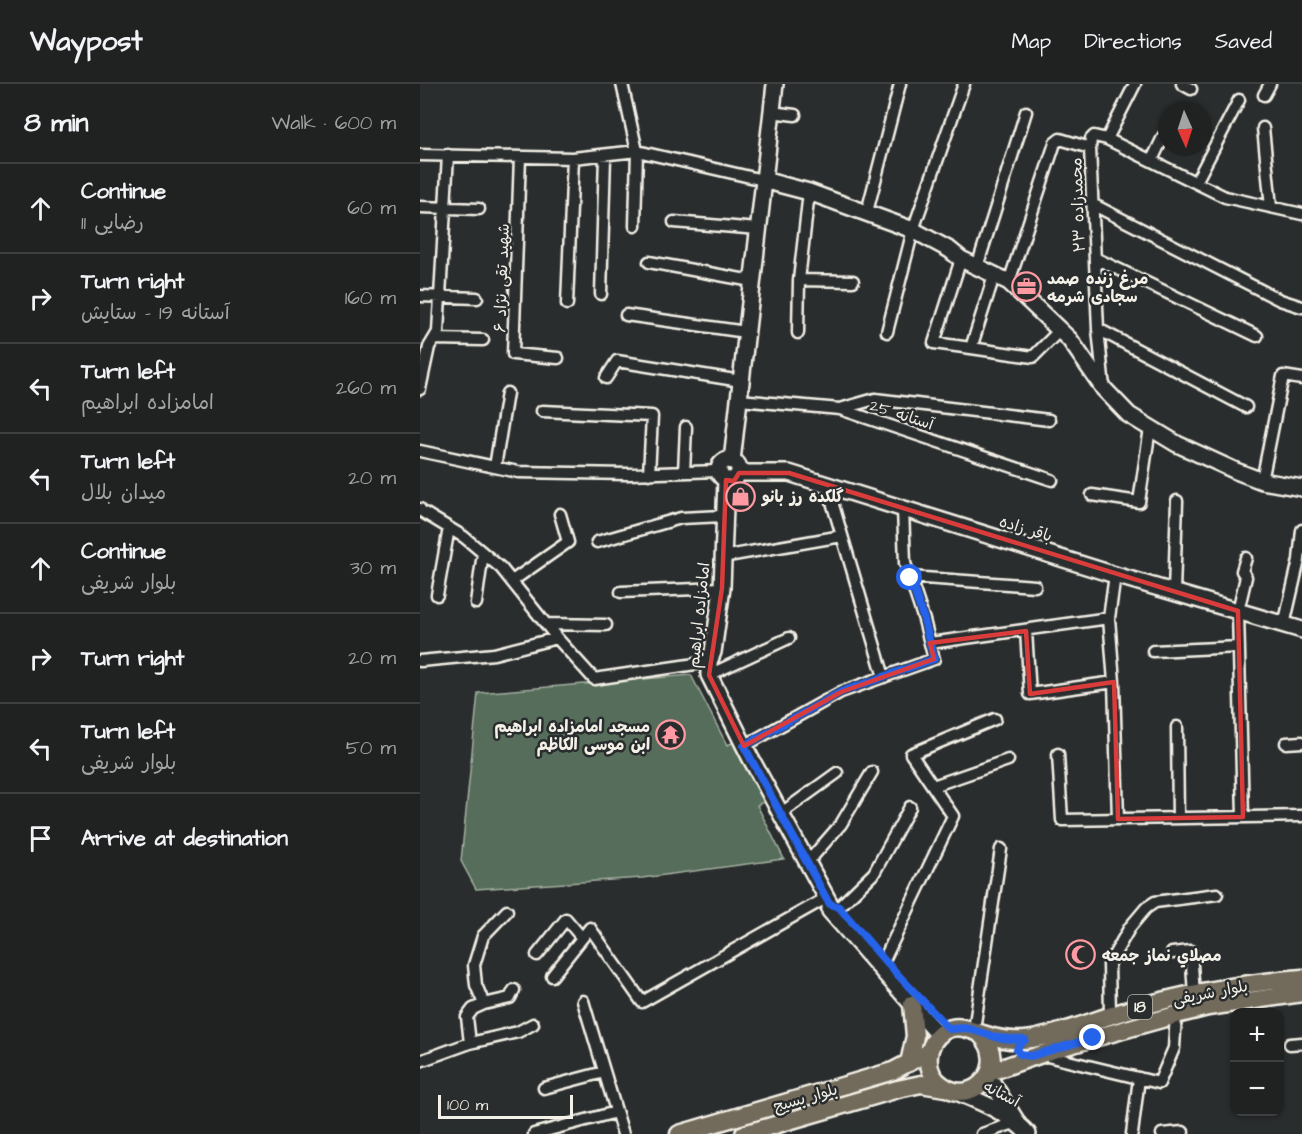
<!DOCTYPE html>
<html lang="en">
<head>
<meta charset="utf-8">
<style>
	body { margin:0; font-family:"Architects Daughter","Playpen Sans Arabic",sans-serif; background:#282a2a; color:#f1f3f6 }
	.controls { position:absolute; right:18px; bottom:18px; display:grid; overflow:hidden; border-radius:12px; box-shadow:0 2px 4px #0004 }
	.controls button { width:54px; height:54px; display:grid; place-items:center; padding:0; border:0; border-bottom:2px solid #3d3f40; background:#202222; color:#f1f3f6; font:30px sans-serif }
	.compass { position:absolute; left:738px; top:18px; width:54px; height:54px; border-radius:50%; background:#202222; box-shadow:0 2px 4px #0004; rotate:177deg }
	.scale { position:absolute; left:18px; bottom:15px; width:135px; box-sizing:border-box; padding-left:6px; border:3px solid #f4f1e8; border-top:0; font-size:16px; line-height:21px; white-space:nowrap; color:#f4f1e8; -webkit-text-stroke:4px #2a2d2e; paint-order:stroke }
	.stop { position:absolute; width:18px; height:18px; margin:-14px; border:4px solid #2563eb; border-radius:50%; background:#fff }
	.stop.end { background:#2563eb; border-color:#fff; box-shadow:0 2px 6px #0008 }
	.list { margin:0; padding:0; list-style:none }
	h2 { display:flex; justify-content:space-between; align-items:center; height:78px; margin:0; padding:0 24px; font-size:26px }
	h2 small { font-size:20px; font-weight:400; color:#a2a4a5 }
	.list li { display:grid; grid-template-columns:39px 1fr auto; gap:18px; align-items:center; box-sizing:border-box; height:90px; padding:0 24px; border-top:2px solid #3d3f40 }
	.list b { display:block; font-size:22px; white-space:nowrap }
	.list p { margin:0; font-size:20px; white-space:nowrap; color:#a2a4a5 }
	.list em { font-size:20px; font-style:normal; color:#a2a4a5 }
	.icon { flex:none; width:33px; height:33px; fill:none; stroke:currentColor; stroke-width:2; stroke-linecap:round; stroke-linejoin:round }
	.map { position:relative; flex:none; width:882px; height:1050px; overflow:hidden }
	header { display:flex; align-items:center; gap:36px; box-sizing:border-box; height:84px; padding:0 30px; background:#202222; border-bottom:2px solid #3d3f40 }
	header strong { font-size:28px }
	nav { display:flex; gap:33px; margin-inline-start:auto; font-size:21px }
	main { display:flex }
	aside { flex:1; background:#202222 }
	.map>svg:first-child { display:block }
	.green { fill:#556d5a; stroke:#a4afa1; stroke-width:1.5 }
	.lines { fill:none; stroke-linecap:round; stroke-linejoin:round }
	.street-casing { stroke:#f4f1e8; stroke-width:15 }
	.secondary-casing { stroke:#f4f1e8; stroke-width:20 }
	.primary-casing { stroke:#f4f1e8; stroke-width:21 }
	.street { stroke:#2a2d2e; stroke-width:10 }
	.secondary { stroke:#2a2d2e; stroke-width:15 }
	.primary { stroke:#726b5a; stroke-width:16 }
	.route { stroke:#2563eb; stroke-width:8 }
	.marked { fill:none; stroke:#d93c3b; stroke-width:4.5; stroke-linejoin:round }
	.labels { text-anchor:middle; stroke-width:5; stroke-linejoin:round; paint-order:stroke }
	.shield { fill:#2a2d2e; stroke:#b7b6b0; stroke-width:1.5 }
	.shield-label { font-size:15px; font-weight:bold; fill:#f4f1e8 }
	.street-label { font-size:16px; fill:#f4f1e8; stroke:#2a2d2e }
	.poi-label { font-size:16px; font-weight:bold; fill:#f4f1e8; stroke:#2a2d2e; text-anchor:start }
</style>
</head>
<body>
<header>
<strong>Waypost</strong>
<nav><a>Map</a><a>Directions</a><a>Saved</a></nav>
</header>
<main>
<aside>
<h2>8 min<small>Walk · 600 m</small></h2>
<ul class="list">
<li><svg class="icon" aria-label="ahead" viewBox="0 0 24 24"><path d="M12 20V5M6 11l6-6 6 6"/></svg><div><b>Continue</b><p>رضایی 11</p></div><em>60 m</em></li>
<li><svg class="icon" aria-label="right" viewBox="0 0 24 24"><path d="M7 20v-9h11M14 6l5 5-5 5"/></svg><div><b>Turn right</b><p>آستانه 19 - ستایش</p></div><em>160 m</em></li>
<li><svg class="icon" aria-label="left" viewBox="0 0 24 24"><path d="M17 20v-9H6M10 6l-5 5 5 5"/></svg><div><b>Turn left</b><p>امامزاده ابراهیم</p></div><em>260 m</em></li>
<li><svg class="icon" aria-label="left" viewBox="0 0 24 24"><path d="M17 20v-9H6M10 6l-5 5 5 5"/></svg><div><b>Turn left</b><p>میدان بلال</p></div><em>20 m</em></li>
<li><svg class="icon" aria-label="ahead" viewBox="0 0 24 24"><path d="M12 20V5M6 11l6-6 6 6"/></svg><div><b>Continue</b><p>بلوار شریفی</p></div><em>30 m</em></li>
<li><svg class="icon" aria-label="right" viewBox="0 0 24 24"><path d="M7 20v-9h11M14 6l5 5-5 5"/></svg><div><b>Turn right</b></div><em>20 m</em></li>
<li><svg class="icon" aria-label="left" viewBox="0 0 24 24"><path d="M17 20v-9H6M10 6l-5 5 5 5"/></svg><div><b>Turn left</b><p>بلوار شریفی</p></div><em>50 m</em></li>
<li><svg class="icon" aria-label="arrive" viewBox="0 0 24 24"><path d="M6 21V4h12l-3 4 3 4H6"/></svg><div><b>Arrive at destination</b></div></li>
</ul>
</aside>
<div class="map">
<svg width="882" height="1050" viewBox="0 0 882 1050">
	<rect width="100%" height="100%" fill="#2a2d2e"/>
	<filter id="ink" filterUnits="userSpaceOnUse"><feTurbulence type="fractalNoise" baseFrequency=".0167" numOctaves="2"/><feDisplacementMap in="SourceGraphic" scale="12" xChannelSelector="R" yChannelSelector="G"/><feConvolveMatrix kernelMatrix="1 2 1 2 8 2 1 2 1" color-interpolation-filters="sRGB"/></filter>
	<g filter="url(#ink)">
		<path class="green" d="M271 591 307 661 315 658 346 717 337 721 364 775 222 794 56 805 41 777 58 609Z"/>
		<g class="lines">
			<defs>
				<path id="street" d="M202 0 217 67 215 142
					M762 0 771 5
					M844 11 850 0
					M351 28 375 31
					M843 44 851 123
					M687 55 715 0
					M0 71 153 74 217 67 343 96
					M100 73 93 270 138 274
					M732 76 744 51
					M776 98 819 16
					M672 120 860 216 882 223
					M0 123 59 125
					M447 128 480 0
					M254 138 338 145
					M675 174 837 252
					M541 175 514 259 551 264 574 192
					M229 178 332 197
					M557 183 606 28
					M379 196 433 197
					M589 198 635 59 640 55 670 64
					M181 210 185 72
					M0 212 57 214
					M147 220 153 74
					M206 231 326 248
					M678 245 826 323
					M467 248 493 146 544 0
					M378 249 379 196 389 108
					M14 255 63 256
					M551 264 613 273 640 246
					M186 294 197 277 321 297
					M684 304 678 245 670 64 671 55 674 52 687 55 805 113 882 130
					M0 305 9 263 18 248 28 71
					M319 316 420 325 632 396
					M420 325 455 315 629 336
					M122 327 232 332 229 390
					M0 367 98 388 208 390 299 387
					M75 383 87 309
					M264 388 266 343
					M842 397 863 292 882 295
					M407 401 464 593
					M672 411 719 418 730 344
					M0 425 1 427 44 453 81 484 137 554 174 595 289 578
					M177 458 261 434 303 432
					M302 473 422 452
					M695 491 689 534 694 598 698 735
					M490 493 615 502
					M92 497 148 458 140 430
					M201 508 302 504
					M754 508 757 417
					M17 511 29 444
					M56 519 63 469
					M127 540 186 541
					M864 541 879 476 882 446
					M606 547 610 610 694 598
					M510 559 689 534
					M733 567 819 563
					M0 577 74 570 137 554
					M289 591 369 554
					M757 643 758 734
					M866 659 882 658
					M324 662 421 608 514 575 504 536 485 479 483 425
					M638 670 642 736 882 732
					M513 702 588 676
					M360 730 417 689
					M823 733 818 527 826 493 822 487 826 474
					M387 779 421 740 452 688
					M419 823 454 789 490 723
					M752 869 771 867 774 910
					M117 871 146 835 162 854
					M464 876 533 732 491 670 575 635
					M132 892 170 844 222 918 406 814
					M163 917 203 1050
					M64 920 90 914 94 906
					M690 931 689 880 710 843 726 824 735 818 797 810
					M554 946 581 765
					M50 959 98 948 113 940
					M870 960 882 959
					M623 971 739 999 754 964 756 931
					M0 977 50 959 47 933 53 925 64 920 56 901 54 881 63 852 87 827
					M124 1004 184 988
					M114 1050 196 1028
					M562 1050 597 1038
					M712 1050 719 994
					M742 1050 763 1048"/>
				<path id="secondary" d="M343 96 389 108 493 146 530 166 541 175 589 198 650 256 684 305 709 331 757 360 816 387 842 397 882 404
					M299 386a10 10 0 1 1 20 0a10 10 0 1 1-20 0Z
					M312 377 355 0
					M319 389H369L695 491 882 546
					M306 396 302 504 293 568 289 578V591L330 673 410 820V827L519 951
					M568 992 597 1038
					M534 1007C561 1018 588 1028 608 1050"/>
				<path id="primary" d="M560 950C591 980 554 1025 522 1001 503 988 505 959 524 947 539 939 549 946 563 950 578 955 596 958 612 955 646 949 679 934 712 925 767 909 825 899 882 894
					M489 979 495 952 492 920
					M570 988 639 964 756 931 788 923 882 909
					M259 1050 473 987 509 968
					M324 1050 478 1005 501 1000 525 1004"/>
			</defs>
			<use href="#street" class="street-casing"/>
			<use href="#secondary" class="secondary-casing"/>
			<use href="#primary" class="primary-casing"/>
			<use href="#street" class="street"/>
			<use href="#secondary" class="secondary"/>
			<use href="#primary" class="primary"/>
		</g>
	</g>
	<g class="lines" filter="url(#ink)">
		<path class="route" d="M490 494 504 536 514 575 421 608 324 662 406 814 410 820 419 823 464 876 529 945 546 944 579 954 605 956 599 960 597 966 600 970 611 972 673 954"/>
	</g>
	<path class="marked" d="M319 389H369L818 527 823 733 698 735 694 598 610 610 606 547 510 559 514 575 421 608 324 662 289 591 302 504 306 396 314 397Z"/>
	<defs>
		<symbol id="office-ring" viewBox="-11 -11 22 22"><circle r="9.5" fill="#2a2d2e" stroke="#ff9aa2" stroke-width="1.5"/><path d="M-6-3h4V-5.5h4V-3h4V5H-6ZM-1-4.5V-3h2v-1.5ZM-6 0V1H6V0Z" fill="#ff9aa2"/></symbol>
		<symbol id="shop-ring" viewBox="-11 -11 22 22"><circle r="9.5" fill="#2a2d2e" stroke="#ff9aa2" stroke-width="1.5"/><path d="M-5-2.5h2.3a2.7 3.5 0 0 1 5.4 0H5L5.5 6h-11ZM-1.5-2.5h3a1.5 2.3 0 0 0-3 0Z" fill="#ff9aa2"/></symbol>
		<symbol id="temple-ring" viewBox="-11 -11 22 22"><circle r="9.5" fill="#2a2d2e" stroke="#ff9aa2" stroke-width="1.5"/><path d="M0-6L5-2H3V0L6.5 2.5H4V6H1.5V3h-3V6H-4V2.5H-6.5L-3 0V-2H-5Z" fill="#ff9aa2"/></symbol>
		<symbol id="mosque-ring" viewBox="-11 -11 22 22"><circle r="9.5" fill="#2a2d2e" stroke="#ff9aa2" stroke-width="1.5"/><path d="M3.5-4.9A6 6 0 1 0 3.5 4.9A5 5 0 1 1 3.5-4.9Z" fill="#ff9aa2"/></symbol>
	</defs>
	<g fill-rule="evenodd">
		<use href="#office-ring" x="590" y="186" width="33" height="33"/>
		<use href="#shop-ring" x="304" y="396" width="33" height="33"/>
		<use href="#temple-ring" x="234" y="634" width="33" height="33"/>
		<use href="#mosque-ring" x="644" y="854" width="33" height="33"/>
	</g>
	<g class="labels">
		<rect class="shield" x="708" y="911" width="24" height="24" rx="4.5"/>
		<g class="shield-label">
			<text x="720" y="928">18</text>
		</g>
		<g class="street-label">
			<text transform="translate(657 121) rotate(-92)" y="6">محمدزاده ۲۳</text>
			<text transform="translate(81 194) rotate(-88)" y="6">شهید تقی نژاد ۶</text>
			<text transform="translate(482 330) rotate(18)" y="6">آستانه 25</text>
			<text transform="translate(606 444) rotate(17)" y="6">باقر زاده</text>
			<text transform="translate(278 531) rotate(-84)" y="6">امامزاده ابراهیم</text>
			<text transform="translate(790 908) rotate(-11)" y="6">بلوار شریفی</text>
			<text transform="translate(582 1009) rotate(28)" y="6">آستانه</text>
			<text transform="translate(385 1013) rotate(-16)" y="6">بلوار بسیج</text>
		</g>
		<g class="poi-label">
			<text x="627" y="200">مرغ زنده صمد<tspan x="627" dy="18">سجادی شرمه</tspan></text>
			<text x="342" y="418">گلکده رز بانو</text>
			<text x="230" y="648" text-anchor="end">مسجد امامزاده ابراهیم<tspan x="230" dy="18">ابن موسی الکاظم</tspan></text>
			<text x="682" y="877">مصلاي نماز جمعه</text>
		</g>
	</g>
</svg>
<div class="controls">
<button>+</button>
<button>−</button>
</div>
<svg class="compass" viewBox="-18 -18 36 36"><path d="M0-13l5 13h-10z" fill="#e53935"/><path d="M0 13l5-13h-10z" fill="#a2a4a5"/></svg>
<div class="scale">100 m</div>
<div class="stop" style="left:490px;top:494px"></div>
<div class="stop end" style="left:673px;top:954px"></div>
</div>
</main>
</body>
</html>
